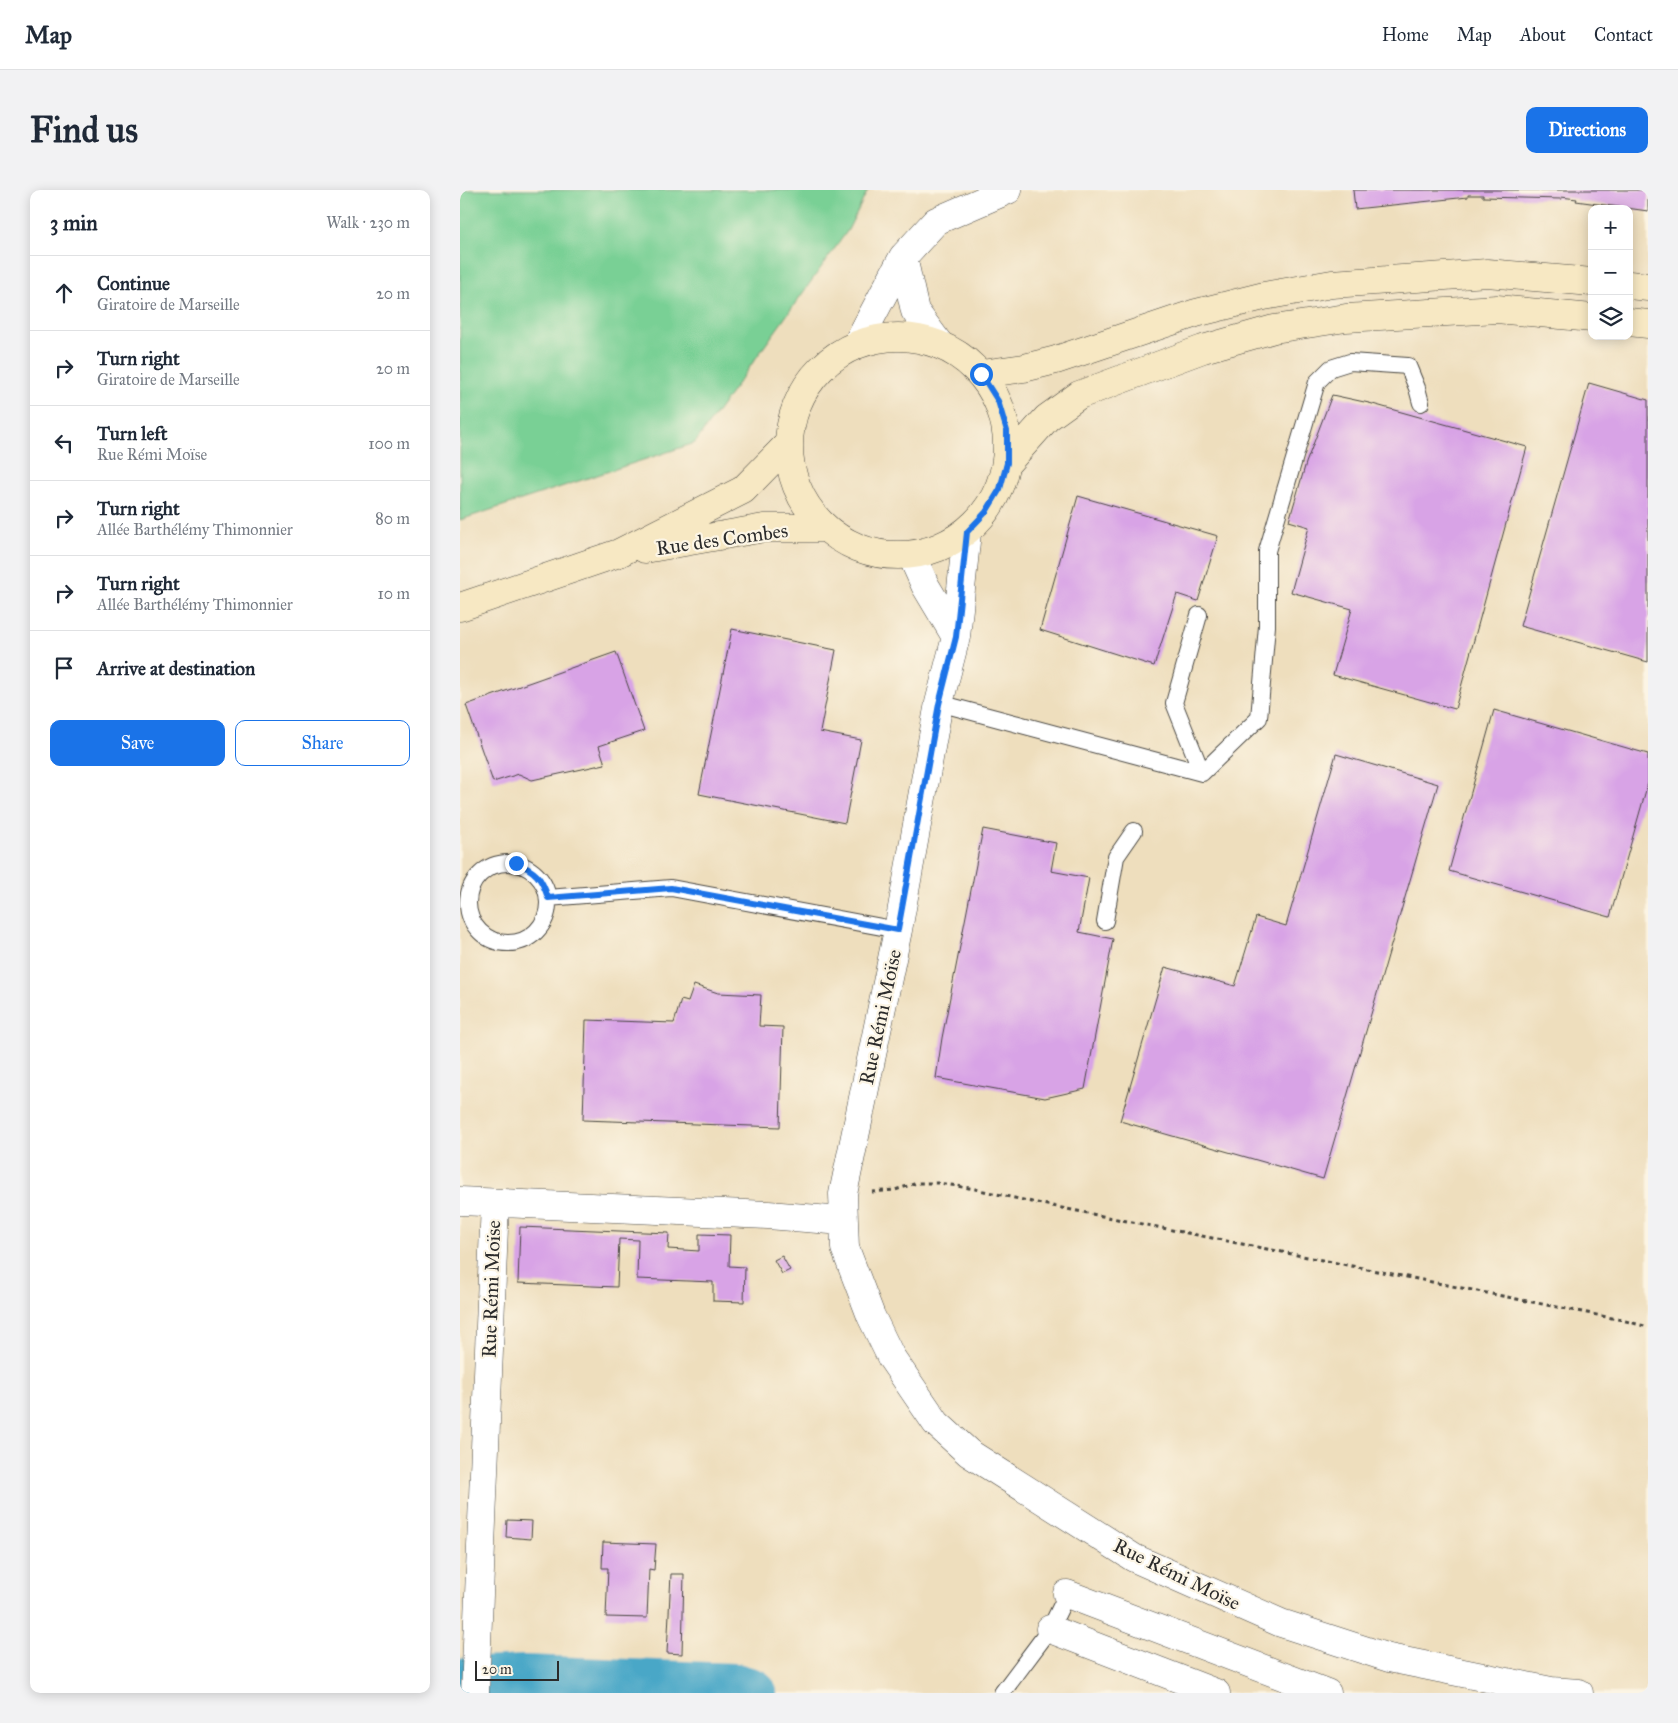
<!DOCTYPE html>
<html lang="en">
<head>
<meta charset="utf-8">
<style>
	body { margin:0; font-family:"IM FELL Great Primer",serif; background:#f2f2f3; color:#1f2937 }
	.controls { position:absolute; right:15px; top:15px; display:grid; overflow:hidden; border-radius:10px; box-shadow:0 2px 12px #0003 }
	.controls button { width:45px; height:45px; display:grid; place-items:center; padding:0; border:0; border-bottom:1px solid #e0e1e3; background:#fff; color:#1f2937; font:25px sans-serif }
	.scale { position:absolute; left:15px; bottom:12px; width:84px; box-sizing:border-box; padding-left:5px; border:2px solid #2b2b2b; border-top:0; font-size:14px; line-height:18px; white-space:nowrap; color:#2b2b2b; -webkit-text-stroke:4px #fcf5e5; paint-order:stroke }
	.stop { position:absolute; width:15px; height:15px; margin:-11px; border:4px solid #1a73e8; border-radius:50%; background:#fff }
	.stop.end { background:#1a73e8; border-color:#fff; box-shadow:0 1px 5px #0008 }
	.list { margin:0; padding:0; list-style:none }
	h2 { display:flex; justify-content:space-between; align-items:center; height:65px; margin:0; padding:0 20px; font-size:21px }
	h2 small { font-size:16px; font-weight:400; color:#747a83 }
	.list li { display:grid; grid-template-columns:32px 1fr auto; gap:15px; align-items:center; box-sizing:border-box; height:75px; padding:0 20px; border-top:1px solid #e0e1e3 }
	.list b { display:block; font-size:19px; white-space:nowrap }
	.list p { margin:0; font-size:16px; white-space:nowrap; color:#747a83 }
	.list em { font-size:16px; font-style:normal; color:#747a83 }
	.actions { display:flex; gap:10px; padding:15px 20px }
	.actions a { flex:1; padding:11px 0; border:1px solid #1a73e8; border-radius:10px; text-align:center; font-size:18px; color:#1a73e8 }
	.actions .main { background:#1a73e8; color:#fff }
	.icon { flex:none; width:28px; height:28px; fill:none; stroke:currentColor; stroke-width:2; stroke-linecap:round; stroke-linejoin:round }
	.map { position:relative; flex:none; width:1188px; height:1503px; overflow:hidden; border-radius:10px }
	header { display:flex; align-items:center; gap:30px; box-sizing:border-box; height:70px; padding:0 25px; background:#fff; border-bottom:1px solid #e0e1e3 }
	header strong { font-size:24px }
	nav { display:flex; gap:28px; margin-inline-start:auto; font-size:18px }
	.intro { display:flex; align-items:center; justify-content:space-between; box-sizing:border-box; height:120px; padding:0 30px }
	h1 { margin:0; font-size:35px }
	.button { padding:12px 22px; border-radius:10px; background:#1a73e8; color:#fff; font-size:18px; font-weight:700 }
	main { display:flex; gap:30px; padding:0 30px }
	aside { flex:1; background:#fff; border-radius:10px; box-shadow:0 2px 12px #0003 }
	.map>svg:first-child { display:block }
	.green { fill:#79d095; stroke:#527e60 }
	.lines { fill:none; stroke-linecap:round; stroke-linejoin:round }
	.river { stroke:#48a7c7; stroke-width:50 }
	.building { fill:#d8a3e6 }
	.service-casing { stroke:#484641; stroke-width:18 }
	.minor-casing { stroke:#484641; stroke-width:29 }
	.secondary-casing { stroke:#484641; stroke-width:29 }
	.path { stroke:#484641; stroke-width:3; stroke-dasharray:4 4; stroke-linecap:butt }
	.service { stroke:#fff; stroke-width:16 }
	.minor { stroke:#fff; stroke-width:28 }
	.secondary { stroke:#f7e8c3; stroke-width:28 }
	.route { stroke:#1a73e8; stroke-width:6 }
	.labels { text-anchor:middle; stroke-width:4.5; stroke-linejoin:round; paint-order:stroke }
	.street-label { font-size:20px; fill:#2b2b2b; stroke:#fcf5e5 }
</style>
</head>
<body>
<header>
<strong>Map</strong>
<nav><a>Home</a><a>Map</a><a>About</a><a>Contact</a></nav>
</header>
<div class="intro"><h1>Find us</h1><a class="button">Directions</a></div>
<main>
<aside>
<h2>3 min<small>Walk · 230 m</small></h2>
<ul class="list">
<li><svg class="icon" aria-label="ahead" viewBox="0 0 24 24"><path d="M12 20V5M6 11l6-6 6 6"/></svg><div><b>Continue</b><p>Giratoire de Marseille</p></div><em>20 m</em></li>
<li><svg class="icon" aria-label="right" viewBox="0 0 24 24"><path d="M7 20v-9h11M14 6l5 5-5 5"/></svg><div><b>Turn right</b><p>Giratoire de Marseille</p></div><em>20 m</em></li>
<li><svg class="icon" aria-label="left" viewBox="0 0 24 24"><path d="M17 20v-9H6M10 6l-5 5 5 5"/></svg><div><b>Turn left</b><p>Rue Rémi Moïse</p></div><em>100 m</em></li>
<li><svg class="icon" aria-label="right" viewBox="0 0 24 24"><path d="M7 20v-9h11M14 6l5 5-5 5"/></svg><div><b>Turn right</b><p>Allée Barthélémy Thimonnier</p></div><em>80 m</em></li>
<li><svg class="icon" aria-label="right" viewBox="0 0 24 24"><path d="M7 20v-9h11M14 6l5 5-5 5"/></svg><div><b>Turn right</b><p>Allée Barthélémy Thimonnier</p></div><em>10 m</em></li>
<li><svg class="icon" aria-label="arrive" viewBox="0 0 24 24"><path d="M6 21V4h12l-3 4 3 4H6"/></svg><div><b>Arrive at destination</b></div></li>
</ul>
<div class="actions"><a class="main">Save</a><a>Share</a></div>
</aside>
<div class="map">
<svg width="1188" height="1503" viewBox="0 0 1188 1503">
	<rect width="100%" height="100%" fill="#fcf5e5"/>
	<filter id="ink" filterUnits="userSpaceOnUse"><feTurbulence type="fractalNoise" baseFrequency=".02" numOctaves="2"/><feDisplacementMap in="SourceGraphic" scale="10" xChannelSelector="R" yChannelSelector="G"/><feConvolveMatrix kernelMatrix="1 2 1 2 8 2 1 2 1" color-interpolation-filters="sRGB"/></filter>
	<filter id="wash" filterUnits="userSpaceOnUse"><feTurbulence type="fractalNoise" baseFrequency=".0096" numOctaves="4" result="noise"/><feDisplacementMap in="SourceGraphic" scale="20" xChannelSelector="R" yChannelSelector="G"/><feGaussianBlur stdDeviation="1.12" result="paint"/><feColorMatrix in="noise" values="0 0 0 0 0 0 0 0 0 0 0 0 0 0 0 0 0 1.4 0 .05"/><feComposite in="paint" operator="in"/></filter>
	<g filter="url(#wash)">
		<rect width="100%" height="100%" fill="#eedebd"/>
		<path class="green" d="M0 0H408L388 40 235 253 0 330Z"/>
		<g class="lines">
			<path class="river" d="M0 1493 64 1490 275 1498 292 1503"/>
		</g>
		<g id="blocks">
			<path class="building" d="M893 0H1188V21L1116 11 1117 9 1101 7 1102 9 1023 7V5H1008V7L895 19Z
				M1129 193 1188 210V472L1060 436Z
				M872 205 909 213 1067 257 995 519 873 485 892 419 831 402 849 337 829 331 846 273Z
				M618 306 758 346 738 411 717 404 694 476 580 440Z
				M272 439 376 460 360 542 401 550 385 633 239 604Z
				M156 462 184 541 139 556 145 574 72 590 59 584 33 592 6 515Z
				M1034 520 1188 564V593L1150 727 989 681Z
				M876 564 978 594 863 989 660 931 705 777 775 796 796 727 826 736Z
				M523 639 596 653 591 681 629 688 619 742 653 749 625 899 585 908 476 888 482 848Z
				M234 795 258 803 301 805 299 836 323 837 320 937 123 930 126 830 214 833 221 810 228 812Z
				M60 1037 209 1043 208 1059 239 1061V1044L270 1045 269 1076 285 1077 284 1112 253 1111V1092L177 1089 178 1050 159 1049 157 1097 58 1093Z
				M322 1066 330 1080 322 1084 314 1070Z
				M47 1330 72 1331 71 1349 46 1347Z
				M143 1352 196 1354 194 1380 189 1379 187 1428 146 1427 148 1378H142Z
				M211 1384H224L222 1464 207 1463Z"/>
		</g>
	</g>
	<g filter="url(#ink)">
		<use href="#blocks" fill-opacity="0" stroke="#484641" stroke-width="1"/>
		<g class="lines">
			<defs>
				<path id="service" d="M739 425 714 513 742 583
					M479 513 742 583
					M742 583 799 528 807 436V361L857 192 871 178 890 172 948 176 957 198 961 213
					M8 713a40 40 0 1 1 80 0a40 40 0 1 1-80 0Z
					M88 708 211 698 438 740
					M645 731 656 667 674 641
					M542 1503 590 1439 607 1404"/>
				<path id="minor" d="M443 67 455 121 480 155
					M397 154 443 67 476 31 548 0
					M507 342 496 447 479 513 438 740 383 1004 385 1058 411 1126 431 1167 476 1233 509 1263 674 1368 821 1433 929 1468 1091 1501 1119 1503
					M452 366 465 395 496 447
					M0 1011 308 1025 383 1031
					M607 1404 867 1503
					M590 1439 756 1503
					M15 1503 35 1013"/>
				<path id="secondary" d="M1169 95 1188 97
					M1169 132 1188 134
					M329 256a109 109 0 1 1 218 0a109 109 0 1 1-218 0Z
					M521 184 564 178 596 170 736 123 804 106 872 94 1027 83 1132 92
					M547 273 587 228 619 205 743 159 814 139 886 128 1037 119 1132 128
					M185 359 304 338H364
					M0 417 159 363 283 300 328 254"/>
			</defs>
			<use href="#service" class="service-casing"/>
			<use href="#minor" class="minor-casing"/>
			<use href="#secondary" class="secondary-casing"/>
			<path class="path" d="M412 1002 435 1000 457 993H479L515 999 572 1012 1162 1130 1188 1137"/>
			<use href="#service" class="service"/>
			<use href="#minor" class="minor"/>
			<use href="#secondary" class="secondary"/>
		</g>
	</g>
	<g class="lines" filter="url(#ink)">
		<path class="route" d="M56 673C75 680 82 688 88 708L211 698 438 740 479 514 496 447 507 342 526 322 540 299 547 273V241L538 211 521 184"/>
	</g>
	<g class="labels">
		<g class="street-label">
			<text transform="translate(262 349) rotate(-8)" y="7">Rue des Combes</text>
			<text transform="translate(420 827) rotate(-78)" y="7">Rue Rémi Moïse</text>
			<text transform="translate(31 1099) rotate(-88)" y="7">Rue Rémi Moïse</text>
			<text transform="translate(717 1384) rotate(26)" y="7">Rue Rémi Moïse</text>
		</g>
	</g>
</svg>
<div class="controls">
<button>+</button>
<button>−</button>
<button><svg class="icon" aria-label="layers" viewBox="0 0 24 24"><path d="M12 4l9 5-9 5-9-5zM3 14l9 5 9-5"/></svg></button>
</div>
<div class="scale">20 m</div>
<div class="stop" style="left:521px;top:184px"></div>
<div class="stop end" style="left:56px;top:673px"></div>
</div>
</main>
</body>
</html>
